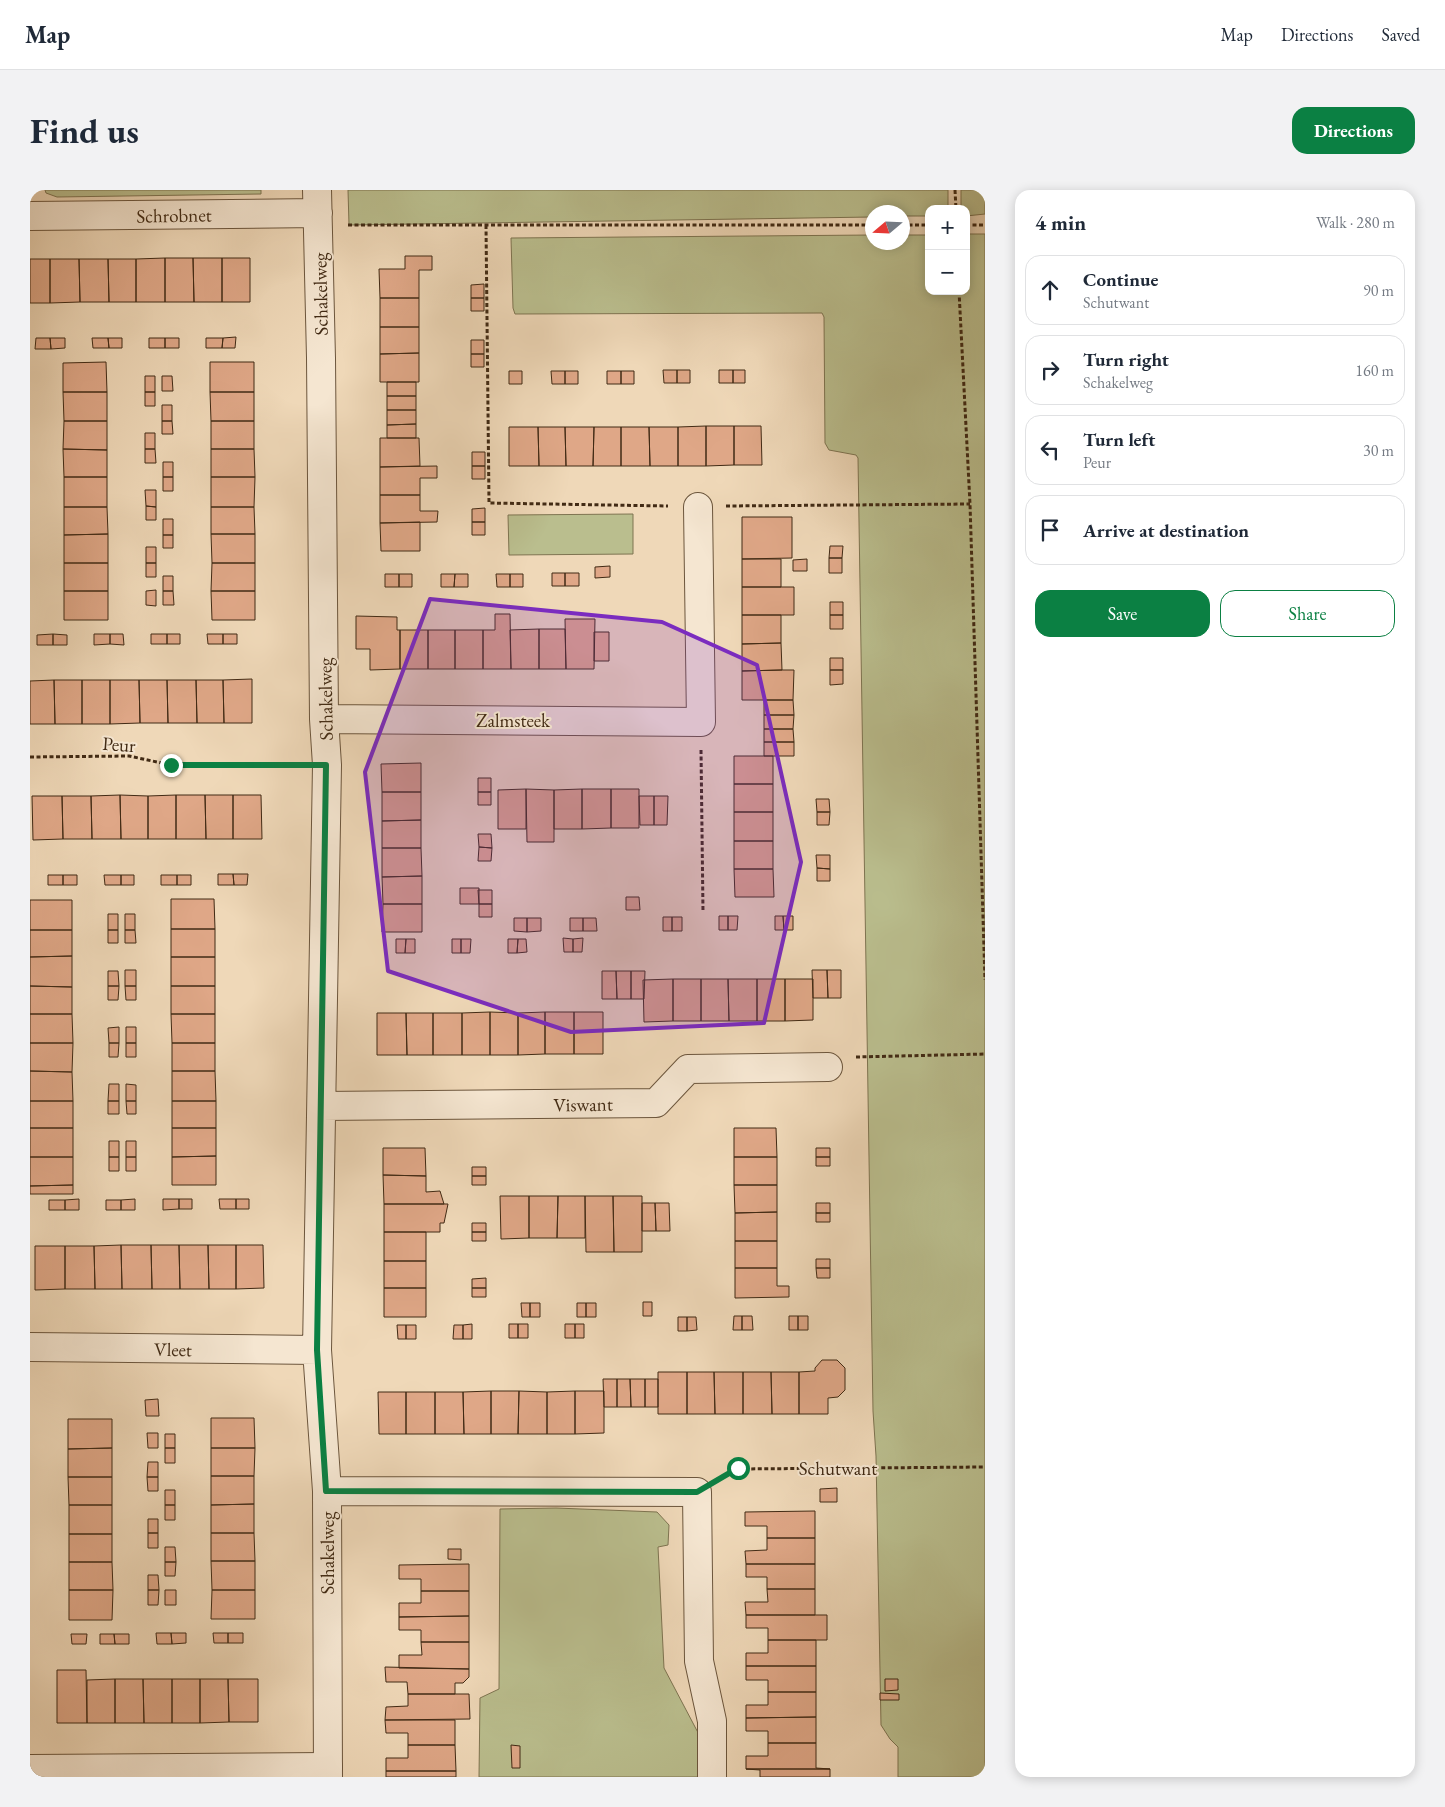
<!DOCTYPE html>
<html lang="en">
<head>
<meta charset="utf-8">
<style>
	body { margin:0; font-family:"EB Garamond",serif; background:#f2f2f3; color:#1f2937 }
	.controls { position:absolute; right:15px; top:15px; display:grid; overflow:hidden; border-radius:10px; box-shadow:0 2px 12px #0003 }
	.controls button { width:45px; height:45px; display:grid; place-items:center; padding:0; border:0; border-bottom:1px solid #e0e1e3; background:#fff; color:#1f2937; font:25px sans-serif }
	.compass { position:absolute; left:835px; top:15px; width:45px; height:45px; border-radius:50%; background:#fff; box-shadow:0 2px 12px #0003; rotate:251deg }
	.stop { position:absolute; width:15px; height:15px; margin:-11px; border:4px solid #0b8043; border-radius:50%; background:#fff }
	.stop.end { background:#0b8043; border-color:#fff; box-shadow:0 1px 5px #0008 }
	.list { margin:0; padding:0; list-style:none }
	h2 { display:flex; justify-content:space-between; align-items:center; height:65px; margin:0; padding:0 20px; font-size:21px }
	h2 small { font-size:16px; font-weight:400; color:#747a83 }
	.list li { display:grid; grid-template-columns:32px 1fr auto; gap:15px; align-items:center; box-sizing:border-box; height:70px; margin:0 10px 10px; padding:0 10px; border:1px solid #e0e1e3; border-radius:15px }
	.list b { display:block; font-size:19px; white-space:nowrap }
	.list p { margin:0; font-size:16px; white-space:nowrap; color:#747a83 }
	.list em { font-size:16px; font-style:normal; color:#747a83 }
	.actions { display:flex; gap:10px; padding:15px 20px }
	.actions a { flex:1; padding:11px 0; border:1px solid #0b8043; border-radius:15px; text-align:center; font-size:18px; color:#0b8043 }
	.actions .main { background:#0b8043; color:#fff }
	.icon { flex:none; width:28px; height:28px; fill:none; stroke:currentColor; stroke-width:2; stroke-linecap:round; stroke-linejoin:round }
	.map { position:relative; flex:none; width:955px; height:1587px; overflow:hidden; border-radius:15px }
	header { display:flex; align-items:center; gap:30px; box-sizing:border-box; height:70px; padding:0 25px; background:#fff; border-bottom:1px solid #e0e1e3 }
	header strong { font-size:24px }
	nav { display:flex; gap:28px; margin-inline-start:auto; font-size:18px }
	.intro { display:flex; align-items:center; justify-content:space-between; box-sizing:border-box; height:120px; padding:0 30px }
	h1 { margin:0; font-size:35px }
	.button { padding:12px 22px; border-radius:15px; background:#0b8043; color:#fff; font-size:18px; font-weight:700 }
	main { display:flex; gap:30px; padding:0 30px }
	aside { flex:1; background:#fff; border-radius:15px; box-shadow:0 2px 12px #0003 }
	.map>svg:first-child { display:block }
	.green { fill:#babe8e; stroke:#7e7451 }
	.building { fill:#dfa787; stroke:#412a14 }
	.lines { fill:none; stroke-linecap:round; stroke-linejoin:round }
	.pedestrian-casing { stroke:#6c563d; stroke-width:30 }
	.minor-casing { stroke:#6c563d; stroke-width:30 }
	.path { stroke:#412a14; stroke-width:3; stroke-dasharray:4 2.5; stroke-linecap:butt }
	.pedestrian { stroke:#f5e6d1; stroke-width:28 }
	.minor { stroke:#f5e6d1; stroke-width:28 }
	.route { stroke:#0b8043; stroke-width:6 }
	.marked { fill:#7b2cbf; fill-opacity:0.2; stroke:#7b2cbf; stroke-width:4; stroke-linejoin:round }
	.labels { text-anchor:middle; stroke-width:4; stroke-linejoin:round; paint-order:stroke }
	.street-label { font-size:19px; fill:#412a14; stroke:#f5e6d1 }
</style>
</head>
<body>
<header>
<strong>Map</strong>
<nav><a>Map</a><a>Directions</a><a>Saved</a></nav>
</header>
<div class="intro"><h1>Find us</h1><a class="button">Directions</a></div>
<main>
<div class="map">
<svg width="955" height="1587" viewBox="0 0 955 1587">
	<rect width="100%" height="100%" fill="#efd8b8"/>
	<filter id="stains"><feTurbulence type="fractalNoise" baseFrequency=".004" numOctaves="4"/><feColorMatrix values="0 0 0 0 .2 0 0 0 0 .09 0 0 0 0 .02 0 0 0 .5 -.17"/></filter>
	<radialGradient id="worn" r=".72"><stop offset=".6" stop-color="#630" stop-opacity="0"/><stop offset="1" stop-color="#630" stop-opacity=".3"/></radialGradient>
	<path class="green" d="M15 0H231V4L27 7 16 3Z
		M318 0H918V19H899V26H873L872 22H842V27L319 35Z
		M931 0H955V24L936 26V19H931Z
		M936 44H955V1587H868V1557L860 1549 851 1535 846 1266 843 1221 828 268 826 265 799 260 795 253 794 127 792 123 485 124 483 118 481 48 842 45V52H872L873 45H899V101H936Z
		M603 324V364L479 365 478 325Z
		M526 1318 627 1322 639 1335 638 1355 628 1357 634 1478 674 1554 675 1587H449L450 1508 469 1499 470 1319Z"/>
	<path class="building" d="M375 66H402V80H389V108H350L349 79H375Z
		M135 68H163L164 112H135Z
		M135 68V112H106V69Z
		M163 68H192V112H164Z
		M192 68H220V112H192Z
		M0 69H20V113H0Z
		M20 69H49L50 112 20 113Z
		M49 69H78L79 112H50Z
		M78 69H106V112H79Z
		M454 94V108H441V95Z
		M350 108H389V137H350Z
		M441 108H454V121H441Z
		M350 137H389V163L350 164Z
		M206 147 205 158H192L193 148Z
		M6 148H20L21 159H5Z
		M20 148H35V158L21 159Z
		M62 148H78L79 158H63Z
		M78 148H92V158H79Z
		M119 148H135V158H119Z
		M135 148H149V158H135Z
		M176 148H193L192 158H176Z
		M441 150H454V164H441Z
		M389 163V192H350V164Z
		M441 164H454V177H441Z
		M76 172 77 202H33V173Z
		M180 172H224V202H180Z
		M633 180H647V193H634Z
		M647 180H660V193H647Z
		M689 180H703V193H689Z
		M703 180H715V193H703Z
		M479 181H492V194H479Z
		M521 181H535V194H522Z
		M535 181H548V194H535Z
		M577 181H591V194H577Z
		M591 181H604V194H591Z
		M115 186H125V202H115Z
		M132 186H142L143 201H132Z
		M357 192H386V206H357Z
		M33 202H77V231H34Z
		M115 202H125V216H115Z
		M180 202H224V231H181Z
		M357 206H386V220H357Z
		M132 215H142V231H132Z
		M357 220H386V234L357 235Z
		M34 231H77V260L33 259Z
		M132 231H142L143 244H132Z
		M181 231H224V259H181Z
		M386 234V248H357V235Z
		M676 236V276H648V237Z
		M676 236H704V275L676 276Z
		M704 236H731L732 275H704Z
		M479 237H508L509 276H479Z
		M508 237H535L536 276H509Z
		M535 237H564L563 276H536Z
		M564 237H591V276H563Z
		M591 237H619L620 276H591Z
		M619 237H648V276H620Z
		M115 243H125V259H115Z
		M350 248H389L390 276 350 277Z
		M33 259 77 260V287H34Z
		M115 259H125L126 273H115Z
		M181 259H224L225 287H181Z
		M442 262H455V276H442Z
		M133 272H143V287H133Z
		M407 276V288H390V305H350V277Z
		M442 276H455V289H442Z
		M34 287H77V317H34Z
		M133 287H143V301H133Z
		M181 287H225L224 317H181Z
		M115 300H126V317L116 316Z
		M350 305H390V321H408L407 332 350 333Z
		M116 316 126 317V330H116Z
		M34 317H77L78 344 34 345Z
		M181 317H224L225 344H181Z
		M455 318V332H442V319Z
		M712 327H762V368L712 369Z
		M133 329H143V345H133Z
		M390 332V361H351L350 333Z
		M442 332H455V345H442Z
		M78 344V373H34V345Z
		M181 344H225V373H182Z
		M133 345H143V358H133Z
		M800 356H813L812 368H799Z
		M116 357H126V373H116Z
		M799 368H812V383H799Z
		M712 369H751V397H712Z
		M777 369V381H763V370Z
		M34 373H78V401H34Z
		M116 373H126V387H116Z
		M182 373H225V401H181Z
		M580 376V387L565 388V377Z
		M522 383H535V396H522Z
		M535 383H549V396H535Z
		M355 384H369V397H355Z
		M369 384H382V397H369Z
		M411 384H425L424 397H411Z
		M425 384H438V397H424Z
		M466 384H480V397H467Z
		M480 384H493V397H480Z
		M133 386H143V401H133Z
		M712 397H764V425H712Z
		M126 400V416L116 415V401Z
		M34 401H78V430H34Z
		M133 401H143L144 415H133Z
		M181 401H225V430H182Z
		M800 412H813V425H800Z
		M465 424H480L481 479H453V440H465Z
		M712 425H751V453L712 454Z
		M800 425H813V439H800Z
		M326 426 367 427V440H370V479L340 480V459H326Z
		M535 429H565L564 479H536Z
		M509 439V479H481L480 440Z
		M509 439H535L536 479H509Z
		M370 440H398V479H370Z
		M398 440H425V479H398Z
		M425 440H453V479H425Z
		M564 442H579V471H564Z
		M23 444V455H7V445Z
		M23 444 37 445V455H23Z
		M64 444H80V454L64 455Z
		M80 444H93L94 455 80 454Z
		M121 444H137V454H121Z
		M137 444H150V454H137Z
		M177 444H193V454H178Z
		M193 444H207V454H193Z
		M751 453 752 480 712 481V454Z
		M800 468H813V480H800Z
		M752 480H764L763 510H712V481Z
		M800 480H813V494L800 495Z
		M222 489V533H194L193 490Z
		M24 490H52V534H25Z
		M24 490 25 534H0V491Z
		M52 490H80V534H52Z
		M80 490H109L110 533 80 534Z
		M109 490H137L138 533H110Z
		M137 490H166L167 533H138Z
		M166 490H193L194 533H167Z
		M734 510H763L764 525H734Z
		M734 525H764L763 539H734Z
		M734 539H763L764 552H734Z
		M734 552H764V566H734Z
		M704 566H743V594H704Z
		M391 573V602H352L351 574Z
		M448 588H461V602H448Z
		M704 594H743V622H704Z
		M496 599V639H468V600Z
		M496 599 524 600V652H497Z
		M552 599H581V638L552 639Z
		M552 599V639H524V600Z
		M581 599H609V638H581Z
		M352 602H391V630L352 631Z
		M448 602H461V615H448Z
		M90 605 118 606V649H91Z
		M90 605 91 649H62L61 606Z
		M146 605H175L176 649H146Z
		M146 605V649H118V606Z
		M175 605H203V649H176Z
		M203 605H231L232 649H203Z
		M2 606H32L33 649 3 650Z
		M32 606H61L62 649H33Z
		M609 606H624V635H610Z
		M624 606H638L637 635H624Z
		M786 609H799L800 622H787Z
		M704 622H743V651H704Z
		M787 622H800L799 635H787Z
		M391 630V658H352V631Z
		M448 644H461L462 658 449 657Z
		M704 651H743V679H704Z
		M449 657 462 658 461 671H448Z
		M352 658H391L392 686 352 687Z
		M786 665H800V679L787 678Z
		M787 678 800 679V691H787Z
		M704 679H743L744 707H705Z
		M188 684H203L204 695H188Z
		M203 684H218L217 695H204Z
		M18 685H33V695H18Z
		M33 685H47V695H33Z
		M74 685H91V695H75Z
		M91 685H104V695H91Z
		M131 685H147V695H131Z
		M147 685H161V695H147Z
		M392 686V714H353L352 687Z
		M430 698H449V714H430Z
		M448 700H462V714H449Z
		M596 707H609L610 720H596Z
		M141 709H184L185 739H141Z
		M0 710H42V740H0Z
		M353 714H392V742H352Z
		M449 714H462V727H449Z
		M78 724H88V740H78Z
		M95 724H105V740H95Z
		M689 726H698V740H689Z
		M698 726H708L707 740H698Z
		M745 726H753L754 740H745Z
		M753 726H763V740H754Z
		M633 727H642V741H633Z
		M642 727H652V741H642Z
		M484 728H497V742L484 741Z
		M497 728H511V741L497 742Z
		M540 728H553V741H540Z
		M553 728H566L567 741H553Z
		M141 739H185V767H141Z
		M0 740H42V766L0 767Z
		M78 740H88V753H78Z
		M95 740H105L106 753H95Z
		M533 748 543 749V762H534Z
		M553 748 552 762H543V749Z
		M366 749H376L375 763H366Z
		M376 749H385V763H375Z
		M422 749H431V763H422Z
		M431 749H441L440 763H431Z
		M478 749H488L487 763H478Z
		M488 749H496L497 762 487 763Z
		M42 766V797L0 796V767Z
		M141 767H185V796H141Z
		M95 780H106V796H95Z
		M782 780H797L798 808H783Z
		M797 780H811V808H798Z
		M78 781H88L89 796H78Z
		M572 781H586L587 809H572Z
		M586 781H601V809H587Z
		M601 781H615L614 809H601Z
		M643 789H671V831H643Z
		M643 789V831L614 832 613 790Z
		M671 789H698L699 831H671Z
		M698 789H727V831H699Z
		M727 789H755V831H727Z
		M755 789H783V830L755 831Z
		M0 796 42 797V824H0Z
		M78 796H89L88 810H78Z
		M95 796H106V810H96Z
		M141 796H185V824H141Z
		M460 822V865H432V823Z
		M460 822 488 823V865H460Z
		M515 822H544V864H515Z
		M515 822V864L488 865V823Z
		M544 822H573V864H544Z
		M347 823H376L377 865H347Z
		M376 823H403V865H377Z
		M403 823H432V865H403Z
		M0 824H42L43 853H0Z
		M141 824H185V853H142Z
		M89 837V853H79L78 838Z
		M96 837H106V853H96Z
		M0 853H43L42 882 0 881Z
		M79 853H89L88 867H79Z
		M96 853H106V867H96Z
		M142 853H185V881H142Z
		M0 881 42 882 43 911H0Z
		M142 881H185L186 911H142Z
		M79 894H89V911H78Z
		M96 894 106 895V911H96Z
		M0 911H43V938H0Z
		M78 911H89V924H78Z
		M96 911H106V924H97Z
		M142 911H186V938H142Z
		M0 938H43V967H0Z
		M142 938H186V966L142 967Z
		M704 938H746L747 967H704Z
		M79 951H89V967H79Z
		M96 951H106V967H96Z
		M353 958H395L396 986 353 985Z
		M786 958H800V967H786Z
		M186 966V995H142V967Z
		M0 967H43V995L0 996Z
		M79 967H89V981H79Z
		M96 967H106V981H96Z
		M704 967H747V995H704Z
		M786 967H800V976H786Z
		M442 977H456V986H442Z
		M353 985 396 986V1002L410 1001 414 1014H354Z
		M442 986H456V995H442Z
		M43 995V1004H0V996Z
		M704 995H747V1022L705 1023Z
		M470 1006H499V1048L471 1049Z
		M499 1006H528L527 1048H499Z
		M528 1006H555V1048H527Z
		M555 1006H583L584 1062H556Z
		M583 1006H612V1062H584Z
		M49 1009V1020H35V1010Z
		M105 1009V1020H91V1010Z
		M133 1009H149V1019L133 1020Z
		M149 1009H162V1019H149Z
		M189 1009H206V1019H190Z
		M206 1009H219V1019H206Z
		M19 1010H35V1020H19Z
		M76 1010H91V1020H76Z
		M612 1013H625L626 1041H612Z
		M625 1013H639L640 1041H626Z
		M786 1013H800V1023H786Z
		M354 1014H418L414 1033H410V1042H354Z
		M747 1022V1051H705V1023Z
		M786 1023H800V1032H786Z
		M442 1033H456V1042H442Z
		M354 1042H396V1071H354Z
		M442 1042H456V1051H442Z
		M705 1051H747V1078H705Z
		M91 1055H121L122 1099H92Z
		M91 1055 92 1099H65L64 1056Z
		M121 1055H149L150 1099H122Z
		M149 1055H178L179 1099H150Z
		M178 1055H206V1099H179Z
		M206 1055H233L234 1098 206 1099Z
		M5 1056H35V1099L5 1100Z
		M35 1056H64L65 1099H35Z
		M786 1069H800V1078H786Z
		M354 1071H396V1098H354Z
		M705 1078H747V1096H759V1107L705 1108Z
		M786 1078H800V1088H787Z
		M456 1088V1098H442V1089Z
		M354 1098H396V1127H354Z
		M442 1098H456V1107H442Z
		M613 1112H622V1126H613Z
		M491 1113H500V1127H492Z
		M500 1113H510V1127H500Z
		M547 1113H556V1127H547Z
		M556 1113H566V1127H556Z
		M704 1126H712V1140H703Z
		M712 1126H722L723 1140H712Z
		M759 1126H768V1140H759Z
		M768 1126H778V1140H768Z
		M648 1127H657V1141H648Z
		M657 1127H666L667 1140 657 1141Z
		M442 1134V1149H433V1135Z
		M479 1134H488V1148H479Z
		M488 1134H498V1148H488Z
		M535 1134H545V1148H535Z
		M545 1134H554V1148H545Z
		M367 1135H376V1149H368Z
		M376 1135H386V1149H376Z
		M424 1135H433V1149H423Z
		M792 1170H807L815 1178V1200L808 1207 798 1208V1224H769V1182L785 1181V1178Z
		M628 1182H657V1224H628Z
		M657 1182H684L685 1224H657Z
		M684 1182H713V1224H685Z
		M713 1182H741L742 1224H713Z
		M741 1182H769V1224H742Z
		M573 1189H587V1217H574Z
		M587 1189H600L601 1217H587Z
		M600 1189H615V1217H601Z
		M615 1189H628V1217H615Z
		M461 1201H489L488 1244H461Z
		M461 1201V1244H434L433 1202Z
		M489 1201 517 1202V1244H488Z
		M545 1201V1244H517V1202Z
		M545 1201H574V1243L545 1244Z
		M348 1202H376V1244H349Z
		M376 1202H405V1244H376Z
		M405 1202H433L434 1244H405Z
		M128 1209 129 1226H116L115 1210Z
		M181 1228H224L225 1258H181Z
		M38 1229H82V1258L38 1259Z
		M117 1243H128V1258H118Z
		M135 1244H145V1258H135Z
		M82 1258V1287H38V1259Z
		M135 1258H145V1273H135Z
		M181 1258H225L224 1286H181Z
		M118 1272H128V1287H117Z
		M181 1286H224V1314L181 1315Z
		M38 1287H82V1315H39Z
		M117 1287H128V1301H118Z
		M807 1298V1312H790V1299Z
		M135 1300H145V1315H135Z
		M224 1314V1343H181V1315Z
		M39 1315H82V1344H39Z
		M135 1315H145V1330H135Z
		M785 1321V1348H737V1336H715V1322Z
		M118 1329H128V1343H118Z
		M118 1343H128V1358H118Z
		M181 1343H224L225 1371H181Z
		M39 1344H82V1372H39Z
		M737 1348H785V1374H716L715 1361 737 1360Z
		M135 1357H145L146 1372H135Z
		M418 1359H431V1370L418 1369Z
		M181 1371H225V1400H182Z
		M39 1372H82L83 1400H39Z
		M135 1372H146L145 1386H135Z
		M439 1374V1401H391V1389H369V1375Z
		M716 1374H785V1399H737V1387H716Z
		M118 1385H128L129 1400H118Z
		M737 1399H785V1425H716L715 1412H738Z
		M39 1400H83L82 1430H39Z
		M118 1400H129L128 1415H118Z
		M135 1400H146V1415H135Z
		M182 1400H225V1429H181Z
		M391 1401H439V1426L369 1427V1413H391Z
		M716 1425H797V1450H738V1438H716Z
		M439 1426V1452H391V1440H369V1427Z
		M126 1443H141L142 1454H127Z
		M141 1443H156V1453L142 1454Z
		M183 1443H198V1453H184Z
		M198 1443H213V1453H198Z
		M41 1444H57L56 1454H42Z
		M70 1444H84L85 1454H70Z
		M84 1444H99V1454H85Z
		M738 1450H786V1476H716V1463H738Z
		M391 1452H439V1479L369 1478V1465H392Z
		M716 1476H786V1502H738V1490H716Z
		M355 1477 439 1479V1487L433 1493H425V1504H378L377 1492H356Z
		M27 1480H56L57 1533H27Z
		M85 1489V1533H57V1490Z
		M85 1489H113L114 1533H85Z
		M113 1489H142V1533H114Z
		M142 1489H170V1533H142Z
		M170 1489H198L199 1532 170 1533Z
		M198 1489H228V1532H199Z
		M855 1489H868V1500L855 1501Z
		M738 1502H786V1527L716 1528V1515H738Z
		M850 1503 869 1504V1510H850Z
		M378 1504H439L440 1529 355 1530 356 1517 378 1516Z
		M786 1527V1553H738V1541H716V1528Z
		M355 1530H425V1555H378V1543H356Z
		M738 1553H786V1578L800 1579H716V1566H738Z
		M378 1555H425L426 1581H356V1568H378Z
		M481 1555 490 1556V1578H482Z
		M716 1579H800V1587H730V1580Z
		M356 1581H426V1587H356Z"/>
	<g class="lines">
		<defs>
			<path id="pedestrian" d="M0 1579 298 1577"/>
			<path id="minor" d="M287 0 291 168 294 529 297 575 287 1160 297 1301 298 1587
				M0 26 288 23
				M294 529 671 532 668 317
				M292 916 626 913 658 879 798 877
				M0 1157 287 1160
				M297 1301 667 1302 669 1471 682 1531V1587"/>
		</defs>
		<use href="#pedestrian" class="pedestrian-casing"/>
		<use href="#minor" class="minor-casing"/>
		<path class="path" d="M925 0 926 19
			M318 35H842
			M456 35 459 313 638 316
			M872 35H899
			M936 35H955
			M929 101 940 314 955 790
			M696 316 940 314
			M671 560 673 722
			M0 567 99 566 141 575H268
			M826 867 955 864
			M691 1288 708 1279 955 1277"/>
		<use href="#pedestrian" class="pedestrian"/>
		<use href="#minor" class="minor"/>
	</g>
	<g class="lines">
		<path class="route" d="M141 575H296L287 1160 296 1301 667 1302 708 1278"/>
	</g>
	<path class="marked" d="M400 409 632 432 727 475 771 672 734 833 541 842 358 781 335 582Z"/>
	<g class="labels">
		<g class="street-label">
			<text transform="translate(144 25) rotate(-1)" y="7">Schrobnet</text>
			<text transform="translate(290 104) rotate(-91)" y="7">Schakelweg</text>
			<text transform="translate(295 509) rotate(-91)" y="7">Schakelweg</text>
			<text x="483" y="537">Zalmsteek</text>
			<text transform="translate(89 554) rotate(4)" y="7">Peur</text>
			<text transform="translate(553 914) rotate(-1)" y="7">Viswant</text>
			<text transform="translate(143 1159) rotate(1)" y="7">Vleet</text>
			<text x="808" y="1285">Schutwant</text>
			<text transform="translate(297 1363) rotate(-90)" y="7">Schakelweg</text>
		</g>
	</g>
	<rect width="100%" height="100%" filter="url(#stains)"/>
	<rect width="100%" height="100%" fill="url(#worn)"/>
</svg>
<div class="controls">
<button>+</button>
<button>−</button>
</div>
<svg class="compass" viewBox="-18 -18 36 36"><path d="M0-13l5 13h-10z" fill="#e53935"/><path d="M0 13l5-13h-10z" fill="#747a83"/></svg>
<div class="stop" style="left:708px;top:1278px"></div>
<div class="stop end" style="left:141px;top:575px"></div>
</div>
<aside>
<h2>4 min<small>Walk · 280 m</small></h2>
<ul class="list">
<li><svg class="icon" aria-label="ahead" viewBox="0 0 24 24"><path d="M12 20V5M6 11l6-6 6 6"/></svg><div><b>Continue</b><p>Schutwant</p></div><em>90 m</em></li>
<li><svg class="icon" aria-label="right" viewBox="0 0 24 24"><path d="M7 20v-9h11M14 6l5 5-5 5"/></svg><div><b>Turn right</b><p>Schakelweg</p></div><em>160 m</em></li>
<li><svg class="icon" aria-label="left" viewBox="0 0 24 24"><path d="M17 20v-9H6M10 6l-5 5 5 5"/></svg><div><b>Turn left</b><p>Peur</p></div><em>30 m</em></li>
<li><svg class="icon" aria-label="arrive" viewBox="0 0 24 24"><path d="M6 21V4h12l-3 4 3 4H6"/></svg><div><b>Arrive at destination</b></div></li>
</ul>
<div class="actions"><a class="main">Save</a><a>Share</a></div>
</aside>
</main>
</body>
</html>
